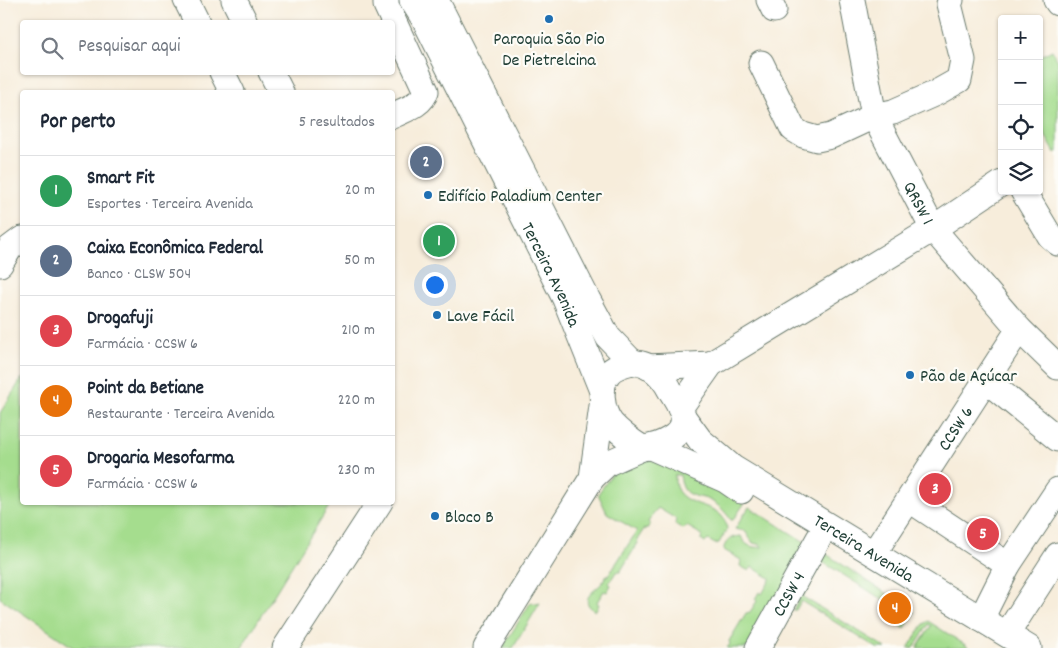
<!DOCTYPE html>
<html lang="pt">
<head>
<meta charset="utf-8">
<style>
	body { margin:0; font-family:Dekko,sans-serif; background:#f6f6f7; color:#1f2937 }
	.controls { position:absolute; right:15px; top:15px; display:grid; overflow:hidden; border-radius:5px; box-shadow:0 1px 4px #0004 }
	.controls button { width:45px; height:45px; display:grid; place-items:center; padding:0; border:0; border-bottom:1px solid #e0e1e3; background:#fff; color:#1f2937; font:25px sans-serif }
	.you { position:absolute; left:434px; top:284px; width:18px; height:18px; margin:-12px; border:4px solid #fff; border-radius:50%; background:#1a73e8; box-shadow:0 0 0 8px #1a73e833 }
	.badge { display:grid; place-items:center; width:32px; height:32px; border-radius:50%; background:#ea580c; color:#fff; font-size:16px; font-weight:700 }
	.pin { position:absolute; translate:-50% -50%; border:2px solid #fff; box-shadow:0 1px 5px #0006 }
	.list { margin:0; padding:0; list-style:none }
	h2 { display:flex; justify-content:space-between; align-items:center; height:65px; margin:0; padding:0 20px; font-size:21px }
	h2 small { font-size:16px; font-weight:400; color:#747a83 }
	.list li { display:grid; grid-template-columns:32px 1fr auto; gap:15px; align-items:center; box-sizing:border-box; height:70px; padding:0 20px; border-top:1px solid #e0e1e3 }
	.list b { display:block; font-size:19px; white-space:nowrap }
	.list p { margin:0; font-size:16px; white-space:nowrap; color:#747a83 }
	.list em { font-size:16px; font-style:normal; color:#747a83 }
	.icon { flex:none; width:28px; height:28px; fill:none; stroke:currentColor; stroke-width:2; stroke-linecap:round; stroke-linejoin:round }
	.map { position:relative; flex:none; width:1058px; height:648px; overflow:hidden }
	.search { position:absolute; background:#fff; box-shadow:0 1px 4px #0004; left:20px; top:20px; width:375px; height:55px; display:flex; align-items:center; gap:12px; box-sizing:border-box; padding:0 18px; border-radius:5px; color:#747a83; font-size:19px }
	.panel { position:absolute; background:#fff; box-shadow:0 1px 4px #0004; left:20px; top:90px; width:375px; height:415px; border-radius:5px }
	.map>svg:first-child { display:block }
	.green { fill:#a5dd8e; stroke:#628d61 }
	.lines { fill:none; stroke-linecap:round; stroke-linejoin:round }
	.minor-casing { stroke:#6b7b6e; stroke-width:27 }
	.minor { stroke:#fff; stroke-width:25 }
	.poi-dot { fill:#1f6fb2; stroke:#fdfcf7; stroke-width:2 }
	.labels { text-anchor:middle; stroke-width:4.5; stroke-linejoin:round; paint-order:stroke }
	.poi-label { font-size:18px; fill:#1f3d34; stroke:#fdfcf7; text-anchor:start }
	.street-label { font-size:18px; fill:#1f3d34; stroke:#fdfcf7 }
</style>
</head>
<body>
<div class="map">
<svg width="1058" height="648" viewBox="0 0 1058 648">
	<rect width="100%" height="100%" fill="#fdfcf7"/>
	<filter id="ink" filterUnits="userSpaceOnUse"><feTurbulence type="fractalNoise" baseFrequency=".02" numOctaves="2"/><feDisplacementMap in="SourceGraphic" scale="10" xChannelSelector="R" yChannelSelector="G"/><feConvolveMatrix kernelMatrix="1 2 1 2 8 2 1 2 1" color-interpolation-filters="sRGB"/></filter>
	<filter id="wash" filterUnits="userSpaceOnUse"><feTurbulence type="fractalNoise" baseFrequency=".0096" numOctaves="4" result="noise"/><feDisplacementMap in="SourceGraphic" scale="20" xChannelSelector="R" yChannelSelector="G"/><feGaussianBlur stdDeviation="1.12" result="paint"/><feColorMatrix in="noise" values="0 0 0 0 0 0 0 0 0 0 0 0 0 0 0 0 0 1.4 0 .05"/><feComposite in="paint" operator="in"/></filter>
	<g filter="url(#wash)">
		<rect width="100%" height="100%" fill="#f7eddb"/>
		<path class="green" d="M1052 50 1058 61V152L1055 153 1039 124V57Z
			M22 378V502L331 503 241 648H74L0 598V413Z
			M642 456 721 488 744 504 733 520H731C725 511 717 503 707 499 690 494 683 497 680 475H675C672 514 724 496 727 529L719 543 715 544 708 540 705 543 701 540 702 535 687 526 683 529 675 524 676 519 658 508 657 509 648 522 650 524 646 530 644 529 637 540 638 543 620 572H616L609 583 611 585 607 592 604 591 597 602 599 605 595 611C580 601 590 594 599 586 602 584 604 579 606 575L608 576 637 531 607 513 598 494 614 471Z
			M749 507 808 544 749 648H727L730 644 729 641 746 613 750 612 757 601 755 599 759 592 762 594 770 580V578L752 567 749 571 740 566 741 560 724 550V547C728 538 731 537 741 536 745 546 752 548 762 547L761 545 753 543 745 531 735 529Z
			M823 552 915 612 905 628H903L901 625 907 615 834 569 822 562 817 572H813Z
			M807 584 809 585 803 597 886 648H877L801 601 796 610H793Z
			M531 602 536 604 540 603 513 648H502Z
			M928 621 967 646 968 648H917L931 626 929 624 914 648H908L923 625Z"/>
	</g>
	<g filter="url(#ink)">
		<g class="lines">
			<defs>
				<g id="minor">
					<path d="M186 0 197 22"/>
					<path d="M234 0 245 22"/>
					<path d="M386 0V5L426 91C422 105 404 110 392 116"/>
					<path id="s1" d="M412 0 424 19 565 299 602 391"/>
					<path d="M436 0 588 300 608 337 632 362"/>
					<path d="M769 0 774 10"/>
					<path id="s2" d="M852 0 874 116 933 229 1019 329 1058 367"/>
					<path d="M1056 0 1058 3"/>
					<path d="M761 63 793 129 803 135 817 139 831 136 874 116 893 112 936 93 959 80 963 60 949 4 951 0"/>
					<path d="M222 72 232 92"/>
					<path d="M271 72 281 92"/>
					<path d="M1023 191 1050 236 1058 243"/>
					<path d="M0 264 10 248 22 239"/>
					<path d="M632 362C637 363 643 364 647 366 658 371 666 382 671 392 675 399 681 407 683 416 687 436 657 447 642 448 631 441 620 433 611 423 602 411 598 387 608 374 613 367 624 364 632 362Z"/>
					<path d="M648 367 711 364"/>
					<path d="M987 381 1058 439"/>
					<path d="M680 408 711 364 933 229 1002 183"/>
					<path id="s3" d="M684 418 700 440 733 468 1029 648"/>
					<path d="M653 448 725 480 741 491"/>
					<path d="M592 478 602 406"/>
					<path d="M910 500 1008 565"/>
					<path id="s4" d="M874 553 1019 329"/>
					<path d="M981 619 1008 565 1058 490"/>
					<path d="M1007 634 1058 555"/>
					<path d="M285 648 380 502"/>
					<path d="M486 648 592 478 608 463 642 448"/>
					<path id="s5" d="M758 648 819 538"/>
				</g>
			</defs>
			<use href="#minor" class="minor-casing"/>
			<use href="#minor" class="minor"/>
		</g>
	</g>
	<g class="poi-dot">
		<circle cx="549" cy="19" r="5"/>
		<circle cx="428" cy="195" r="5"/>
		<circle cx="437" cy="315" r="5"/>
		<circle cx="910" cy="375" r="5"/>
		<circle cx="435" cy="516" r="5"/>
	</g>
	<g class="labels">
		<g class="poi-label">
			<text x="549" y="44" text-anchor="middle">Paroquia São Pio<tspan x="549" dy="21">De Pietrelcina</tspan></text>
			<text x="438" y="201">Edifício Paladium Center</text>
			<text x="447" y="321">Lave Fácil</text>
			<text x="920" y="381">Pão de Açúcar</text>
			<text x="445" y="522">Bloco B</text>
		</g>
		<g class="street-label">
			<text dy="6" stroke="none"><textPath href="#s2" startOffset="216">QRSW 1</textPath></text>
			<text dy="6" stroke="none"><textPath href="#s1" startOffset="308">Terceira Avenida</textPath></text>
			<text dy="6" stroke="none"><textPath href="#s4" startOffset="149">CCSW 6</textPath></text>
			<text dy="6" stroke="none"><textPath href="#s3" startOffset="224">Terceira Avenida</textPath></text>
			<text dy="6" stroke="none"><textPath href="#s5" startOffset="62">CCSW 4</textPath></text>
		</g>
	</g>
</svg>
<div class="controls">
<button>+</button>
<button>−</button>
<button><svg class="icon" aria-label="locate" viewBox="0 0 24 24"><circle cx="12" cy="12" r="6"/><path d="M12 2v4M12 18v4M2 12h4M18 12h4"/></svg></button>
<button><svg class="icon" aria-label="layers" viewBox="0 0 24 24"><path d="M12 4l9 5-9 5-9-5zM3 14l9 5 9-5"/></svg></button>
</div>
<div class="you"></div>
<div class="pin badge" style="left:439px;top:241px;background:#2e9e5b">1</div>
<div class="pin badge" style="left:426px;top:162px;background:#5c6f8a">2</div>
<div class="pin badge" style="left:935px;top:489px;background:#e0444e">3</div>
<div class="pin badge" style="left:895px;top:608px;background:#e8710a">4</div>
<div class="pin badge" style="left:983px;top:534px;background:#e0444e">5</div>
<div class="search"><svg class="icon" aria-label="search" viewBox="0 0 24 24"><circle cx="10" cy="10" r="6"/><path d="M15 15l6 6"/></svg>Pesquisar aqui</div>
<section class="panel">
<h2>Por perto<small>5 resultados</small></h2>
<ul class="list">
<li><span class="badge" style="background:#2e9e5b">1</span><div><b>Smart Fit</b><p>Esportes · Terceira Avenida</p></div><em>20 m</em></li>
<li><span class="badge" style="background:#5c6f8a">2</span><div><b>Caixa Econômica Federal</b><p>Banco · CLSW 504</p></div><em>50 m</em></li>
<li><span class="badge" style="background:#e0444e">3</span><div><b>Drogafuji</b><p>Farmácia · CCSW 6</p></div><em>210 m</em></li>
<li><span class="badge" style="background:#e8710a">4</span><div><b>Point da Betiane</b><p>Restaurante · Terceira Avenida</p></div><em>220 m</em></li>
<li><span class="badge" style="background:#e0444e">5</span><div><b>Drogaria Mesofarma</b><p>Farmácia · CCSW 6</p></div><em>230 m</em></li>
</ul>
</section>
</div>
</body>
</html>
